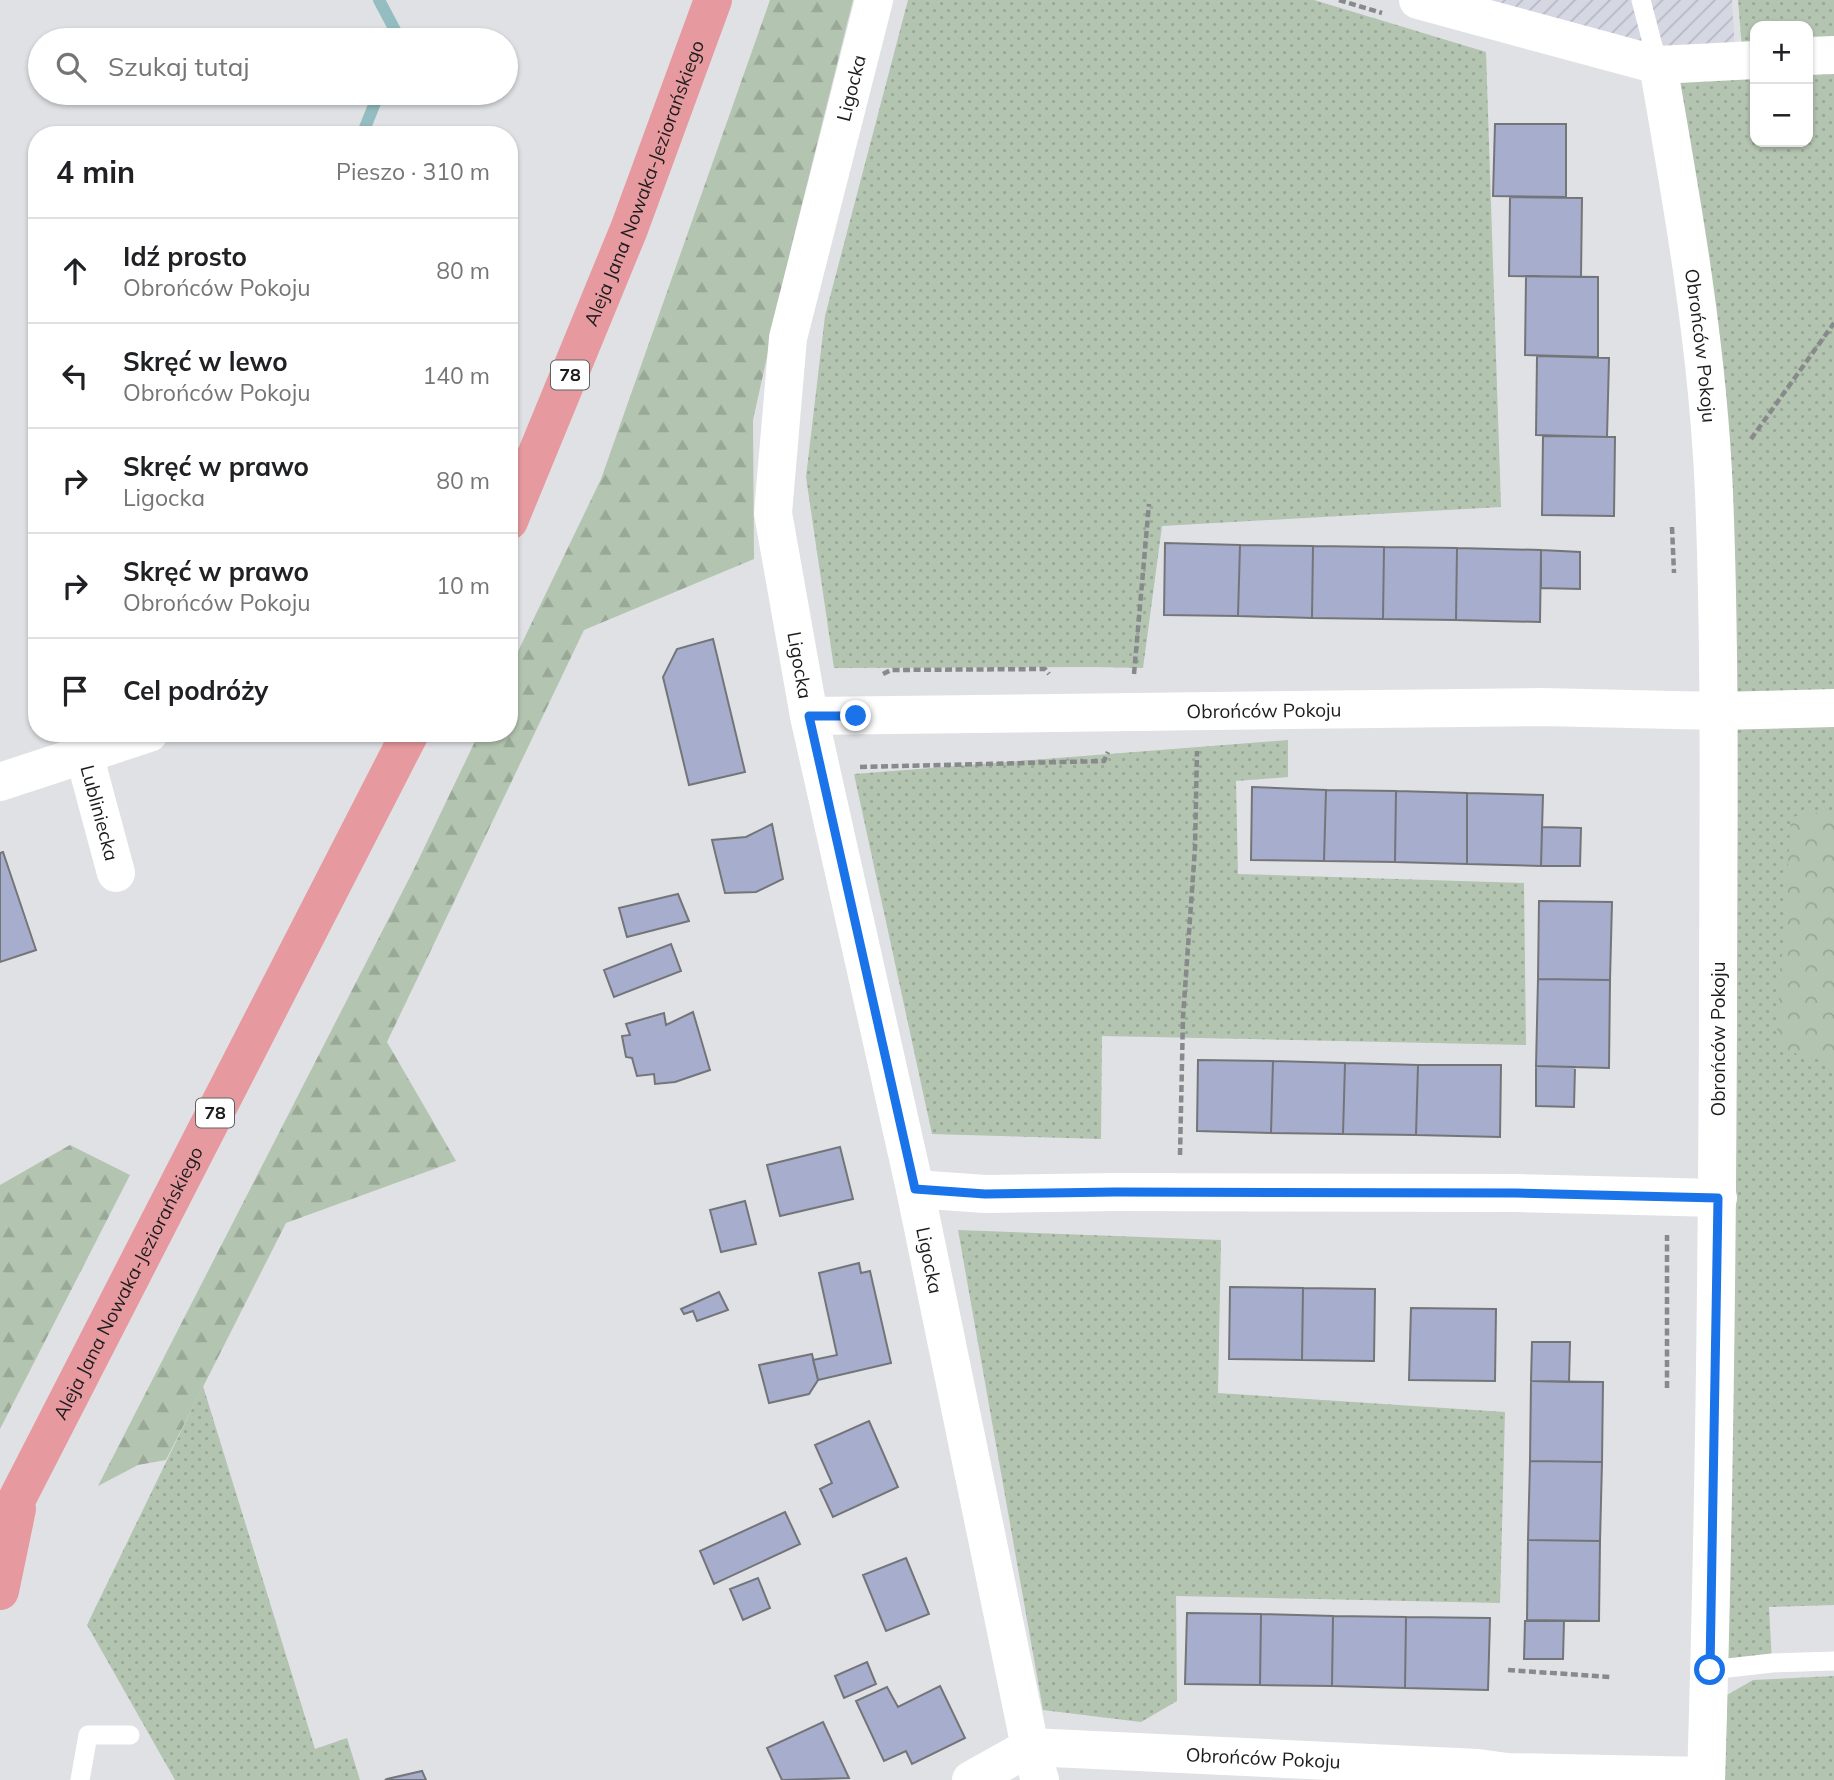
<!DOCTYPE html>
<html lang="pl">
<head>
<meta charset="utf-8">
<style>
	body { margin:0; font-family:Mulish,sans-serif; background:#f6f6f6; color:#202124 }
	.controls { position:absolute; right:21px; top:21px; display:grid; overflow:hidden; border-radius:14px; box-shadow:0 2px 5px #0004 }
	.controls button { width:63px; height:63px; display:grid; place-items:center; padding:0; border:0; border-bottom:2px solid #e0e0e0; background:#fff; color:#202124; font:35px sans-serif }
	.stop { position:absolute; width:21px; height:21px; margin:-16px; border:5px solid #1a73e8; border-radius:50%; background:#fff }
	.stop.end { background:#1a73e8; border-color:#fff; box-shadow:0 2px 7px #0008 }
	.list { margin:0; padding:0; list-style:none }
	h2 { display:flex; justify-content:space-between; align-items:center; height:91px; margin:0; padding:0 28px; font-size:30px }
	h2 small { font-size:23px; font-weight:400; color:#757577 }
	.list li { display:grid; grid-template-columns:46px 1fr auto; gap:21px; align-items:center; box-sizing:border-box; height:105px; padding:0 28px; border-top:2px solid #e0e0e0 }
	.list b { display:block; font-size:26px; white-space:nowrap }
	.list p { margin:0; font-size:23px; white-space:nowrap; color:#757577 }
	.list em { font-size:23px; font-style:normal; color:#757577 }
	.icon { flex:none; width:38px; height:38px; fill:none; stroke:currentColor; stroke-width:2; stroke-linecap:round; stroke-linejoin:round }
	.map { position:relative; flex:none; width:1834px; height:1780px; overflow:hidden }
	.search { position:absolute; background:#fff; box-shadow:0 2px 5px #0004; left:28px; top:28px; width:490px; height:77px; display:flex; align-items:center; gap:18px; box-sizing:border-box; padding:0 24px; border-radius:38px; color:#757577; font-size:26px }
	.panel { position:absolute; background:#fff; box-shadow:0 2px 5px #0004; left:28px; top:126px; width:490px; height:616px; border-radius:28px }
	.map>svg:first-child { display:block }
	.industrial { fill:url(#industrial-furrows) }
	.grass { fill:url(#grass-dots); fill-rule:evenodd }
	.forest { fill:url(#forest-firs) }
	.park { fill:url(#park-crowns) }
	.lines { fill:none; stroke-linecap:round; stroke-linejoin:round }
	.stream { stroke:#93bdc0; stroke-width:12 }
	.building { fill:#a7aecd; stroke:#747579; stroke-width:2 }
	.path { stroke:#88898b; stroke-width:4.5; stroke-dasharray:7 3.5; stroke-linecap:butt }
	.service { stroke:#fff; stroke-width:19 }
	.minor { stroke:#fff; stroke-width:38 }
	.primary { stroke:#e69a9f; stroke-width:38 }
	.route { stroke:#1a73e8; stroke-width:9 }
	.labels { text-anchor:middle; stroke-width:6; stroke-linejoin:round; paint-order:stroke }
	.shield { fill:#fff; stroke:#606061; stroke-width:2 }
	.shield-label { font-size:18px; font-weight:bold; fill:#1c1c1d }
	.street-label { font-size:19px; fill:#1c1c1d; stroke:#fff }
</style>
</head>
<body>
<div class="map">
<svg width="1834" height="1780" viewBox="0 0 1834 1780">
	<defs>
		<pattern id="industrial-furrows" width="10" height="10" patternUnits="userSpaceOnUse" patternTransform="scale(1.75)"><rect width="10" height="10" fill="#d5d7e3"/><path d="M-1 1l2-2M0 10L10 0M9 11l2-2" fill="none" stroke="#b6b8c2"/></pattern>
		<pattern id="grass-dots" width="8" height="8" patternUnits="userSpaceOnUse" patternTransform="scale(1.75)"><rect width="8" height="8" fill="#b3c4b0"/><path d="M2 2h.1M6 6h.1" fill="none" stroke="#99a897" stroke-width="1.8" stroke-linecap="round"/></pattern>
		<pattern id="forest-firs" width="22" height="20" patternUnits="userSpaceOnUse" patternTransform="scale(1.75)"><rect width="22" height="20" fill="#b3c4b0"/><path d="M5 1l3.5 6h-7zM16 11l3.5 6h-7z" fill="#99a897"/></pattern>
		<pattern id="park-crowns" width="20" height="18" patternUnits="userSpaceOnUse" patternTransform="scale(1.75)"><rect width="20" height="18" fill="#b3c4b0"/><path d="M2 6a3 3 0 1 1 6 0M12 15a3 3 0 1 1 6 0" fill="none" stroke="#99a897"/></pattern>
	</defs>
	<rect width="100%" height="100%" fill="#e0e1e5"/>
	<path class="industrial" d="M1443 0H1732L1735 52 1668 58Z"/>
	<path class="grass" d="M908 0H1314L1486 52 1501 507 1162 526 1143 668 1095 667 834 668 806 477 825 316Z
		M1738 0H1834V1605L1769 1607 1772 1663 1710 1670 1718 711 1658 65 1743 60ZM1755 26H1808V142H1755Z
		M1288 740V777L1236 781 1238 874 1524 883 1526 1045 1102 1036 1101 1139 932 1134 854 774Z
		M958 1230 1221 1240 1218 1393 1505 1412 1500 1603 1176 1596 1177 1701 1141 1722 1043 1710Z
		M203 1386 315 1749 347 1738 360 1780H175L87 1625Z
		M1834 1676V1780H1725L1727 1695 1753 1680Z"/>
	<path class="forest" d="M770 0H853L792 244 753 420 754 559 584 630 387 1042 456 1161 286 1223 166 1460 138 1465 98 1486 413 871 479 733H509V670L601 479Z
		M70 1145 130 1175 0 1429V1185Z"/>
	<path class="park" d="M1834 810V1064L1776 1048 1791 817Z"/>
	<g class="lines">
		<path class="stream" d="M379 0 397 34 398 40
			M362 135 379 93"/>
	</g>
	<path class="building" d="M1495 124H1566V197L1493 196Z
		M1510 197 1582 198 1581 277 1509 276Z
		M1526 276 1598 277V357L1525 355Z
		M1537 356 1609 358 1607 437 1536 435Z
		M1543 436 1615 437 1614 516 1542 515Z
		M1165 543 1240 545 1238 616 1164 615Z
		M1240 545 1313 546 1312 618 1238 616Z
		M1313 546 1384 547 1383 619 1312 618Z
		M1384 547 1457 548 1456 620 1383 619Z
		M1457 548 1541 550 1540 622 1456 620Z
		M1541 550 1580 552V589L1541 588Z
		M713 639 745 772 689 785 663 677 677 649Z
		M1252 787 1326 790 1324 861 1251 860Z
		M1326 790 1396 791 1395 862 1324 861Z
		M1396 791 1467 793V864L1395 862Z
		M1467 793 1543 795 1541 866 1467 864Z
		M772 824 783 879 756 892 725 893 712 840 746 837Z
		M1542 827 1581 828 1580 866H1541Z
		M3 852 36 950 0 962V853Z
		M678 894 689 921 627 937 619 908Z
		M1539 901 1612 902 1610 980 1538 979Z
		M671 944 681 971 614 997 604 970Z
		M1538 979 1610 980 1609 1068 1536 1066Z
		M693 1012 710 1070 675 1082 655 1084 654 1074 637 1076 632 1058 626 1057 622 1036 630 1035 626 1024 664 1013 666 1025Z
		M1198 1060 1273 1061 1271 1133 1197 1131Z
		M1273 1061 1345 1063 1343 1134 1271 1133Z
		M1345 1063 1418 1065 1416 1135 1343 1134Z
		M1418 1065H1501L1500 1137 1416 1135Z
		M1536 1066 1575 1067 1574 1107 1536 1106Z
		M840 1147 853 1199 780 1216 767 1165Z
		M745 1201 756 1244 721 1252 710 1210Z
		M859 1263 861 1273 870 1271 891 1363 818 1380 813 1360 837 1355 819 1273Z
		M1230 1287 1303 1288 1302 1360 1229 1359Z
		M1303 1288 1375 1289 1374 1361 1302 1360Z
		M719 1292 728 1310 697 1321 693 1311 684 1314 681 1309Z
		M1411 1308 1496 1309 1495 1381 1409 1380Z
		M1532 1342H1570L1569 1382 1531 1381Z
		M812 1354 818 1380 809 1394 769 1403 759 1365Z
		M1531 1381 1603 1382 1602 1462 1530 1461Z
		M869 1421 898 1487 833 1517 820 1489 832 1483 815 1445Z
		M1530 1461 1602 1462 1600 1541 1528 1540Z
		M785 1512 800 1544 714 1584 700 1551Z
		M1528 1540 1600 1541 1599 1621 1527 1620Z
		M906 1558 929 1614 886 1631 863 1575Z
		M758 1578 770 1608 743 1620 730 1589Z
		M1187 1613 1261 1614 1260 1685 1185 1684Z
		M1261 1614 1333 1616 1332 1686 1260 1685Z
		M1333 1616 1406 1617 1405 1688 1332 1686Z
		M1406 1617 1490 1618 1488 1690 1405 1688Z
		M1525 1621H1564L1563 1659H1524Z
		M867 1662 876 1684 844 1698 835 1676Z
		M940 1686 965 1738 912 1764 906 1751 884 1761 856 1701 887 1687 898 1707Z
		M823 1722 849 1778 782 1780 767 1748Z
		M422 1771 426 1780H385L387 1779Z"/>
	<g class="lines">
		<path class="path" d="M1339 0 1382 13
			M1751 439 1834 323
			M1672 527 1674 573
			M883 674 891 670 1045 669 1049 674
			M1134 674 1149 504
			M860 767 1104 761 1108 752
			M1180 1155 1183 1017 1195 848 1197 751
			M1667 1388V1235
			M1508 1670 1610 1677"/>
		<path class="service" d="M1641 0 1658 65
			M1710 1670 1772 1663 1834 1661
			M80 1780 88 1735H130"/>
		<g class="minor">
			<path id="s1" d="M874 0 788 338 773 513 809 716 915 1189 1030 1747 1040 1780"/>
			<path d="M1418 0 1658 65 1755 60"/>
			<path d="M1808 56 1834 55"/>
			<path id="s2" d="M1658 65C1683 207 1708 349 1714 493 1721 668 1718 844 1718 1020 1717 1273 1714 1527 1706 1780"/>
			<path id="s3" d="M809 716 1541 707 1718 711 1834 708"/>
			<path id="s4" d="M84 754 116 873"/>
			<path d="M0 782 149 733"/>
			<path d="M915 1189 985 1194 1115 1192 1516 1193 1718 1198"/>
			<path id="s5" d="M971 1780 1030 1747 1478 1768 1507 1772 1706 1776"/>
		</g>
		<g class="primary">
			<path id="s6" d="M509 521 629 229 713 0"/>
			<path id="s7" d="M0 1532 410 733"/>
			<path d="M0 1591 17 1509"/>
		</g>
	</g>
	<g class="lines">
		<path class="route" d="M856 716H809L915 1189 985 1194 1115 1192 1516 1193 1718 1198 1710 1670"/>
	</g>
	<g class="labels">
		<g class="shield">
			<rect x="551" y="360.5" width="38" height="29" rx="5"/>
			<rect x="196" y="1098.5" width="38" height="29" rx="5"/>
		</g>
		<g class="shield-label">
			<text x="570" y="381">78</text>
			<text x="215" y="1119">78</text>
		</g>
		<g class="street-label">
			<text transform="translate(851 88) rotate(-76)" y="7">Ligocka</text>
			<text dy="7" stroke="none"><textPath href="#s6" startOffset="364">Aleja Jana Nowaka-Jeziorańskiego</textPath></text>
			<text dy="7" stroke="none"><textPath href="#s2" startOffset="284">Obrońców Pokoju</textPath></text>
			<text dy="7" stroke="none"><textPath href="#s1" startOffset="679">Ligocka</textPath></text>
			<text dy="7" stroke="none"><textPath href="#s3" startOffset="455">Obrońców Pokoju</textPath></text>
			<text dy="7" stroke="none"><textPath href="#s4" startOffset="61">Lubliniecka</textPath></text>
			<text transform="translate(1718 1039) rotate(-90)" y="7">Obrońców Pokoju</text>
			<text dy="7" stroke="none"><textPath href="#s1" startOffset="1288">Ligocka</textPath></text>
			<text dy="7" stroke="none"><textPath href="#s7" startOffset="280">Aleja Jana Nowaka-Jeziorańskiego</textPath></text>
			<text dy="7" stroke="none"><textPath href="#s5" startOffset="301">Obrońców Pokoju</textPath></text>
		</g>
	</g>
</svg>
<div class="controls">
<button>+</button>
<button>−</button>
</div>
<div class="stop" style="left:1710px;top:1670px"></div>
<div class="stop end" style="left:856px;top:716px"></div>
<div class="search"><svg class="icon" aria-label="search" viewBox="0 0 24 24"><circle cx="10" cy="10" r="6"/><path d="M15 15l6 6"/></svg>Szukaj tutaj</div>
<section class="panel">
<h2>4 min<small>Pieszo · 310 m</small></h2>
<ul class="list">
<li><svg class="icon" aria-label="ahead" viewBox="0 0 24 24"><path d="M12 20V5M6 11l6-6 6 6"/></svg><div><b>Idź prosto</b><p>Obrońców Pokoju</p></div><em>80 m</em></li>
<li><svg class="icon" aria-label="left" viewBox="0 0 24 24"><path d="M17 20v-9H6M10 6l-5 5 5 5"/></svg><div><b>Skręć w lewo</b><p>Obrońców Pokoju</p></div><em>140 m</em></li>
<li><svg class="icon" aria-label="right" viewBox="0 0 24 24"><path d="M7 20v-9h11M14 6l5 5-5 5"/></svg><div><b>Skręć w prawo</b><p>Ligocka</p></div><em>80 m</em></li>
<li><svg class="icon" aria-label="right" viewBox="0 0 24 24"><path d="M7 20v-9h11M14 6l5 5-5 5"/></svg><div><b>Skręć w prawo</b><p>Obrońców Pokoju</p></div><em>10 m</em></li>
<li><svg class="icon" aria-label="arrive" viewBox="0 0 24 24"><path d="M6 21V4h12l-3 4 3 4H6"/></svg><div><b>Cel podróży</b></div></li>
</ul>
</section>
</div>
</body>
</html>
